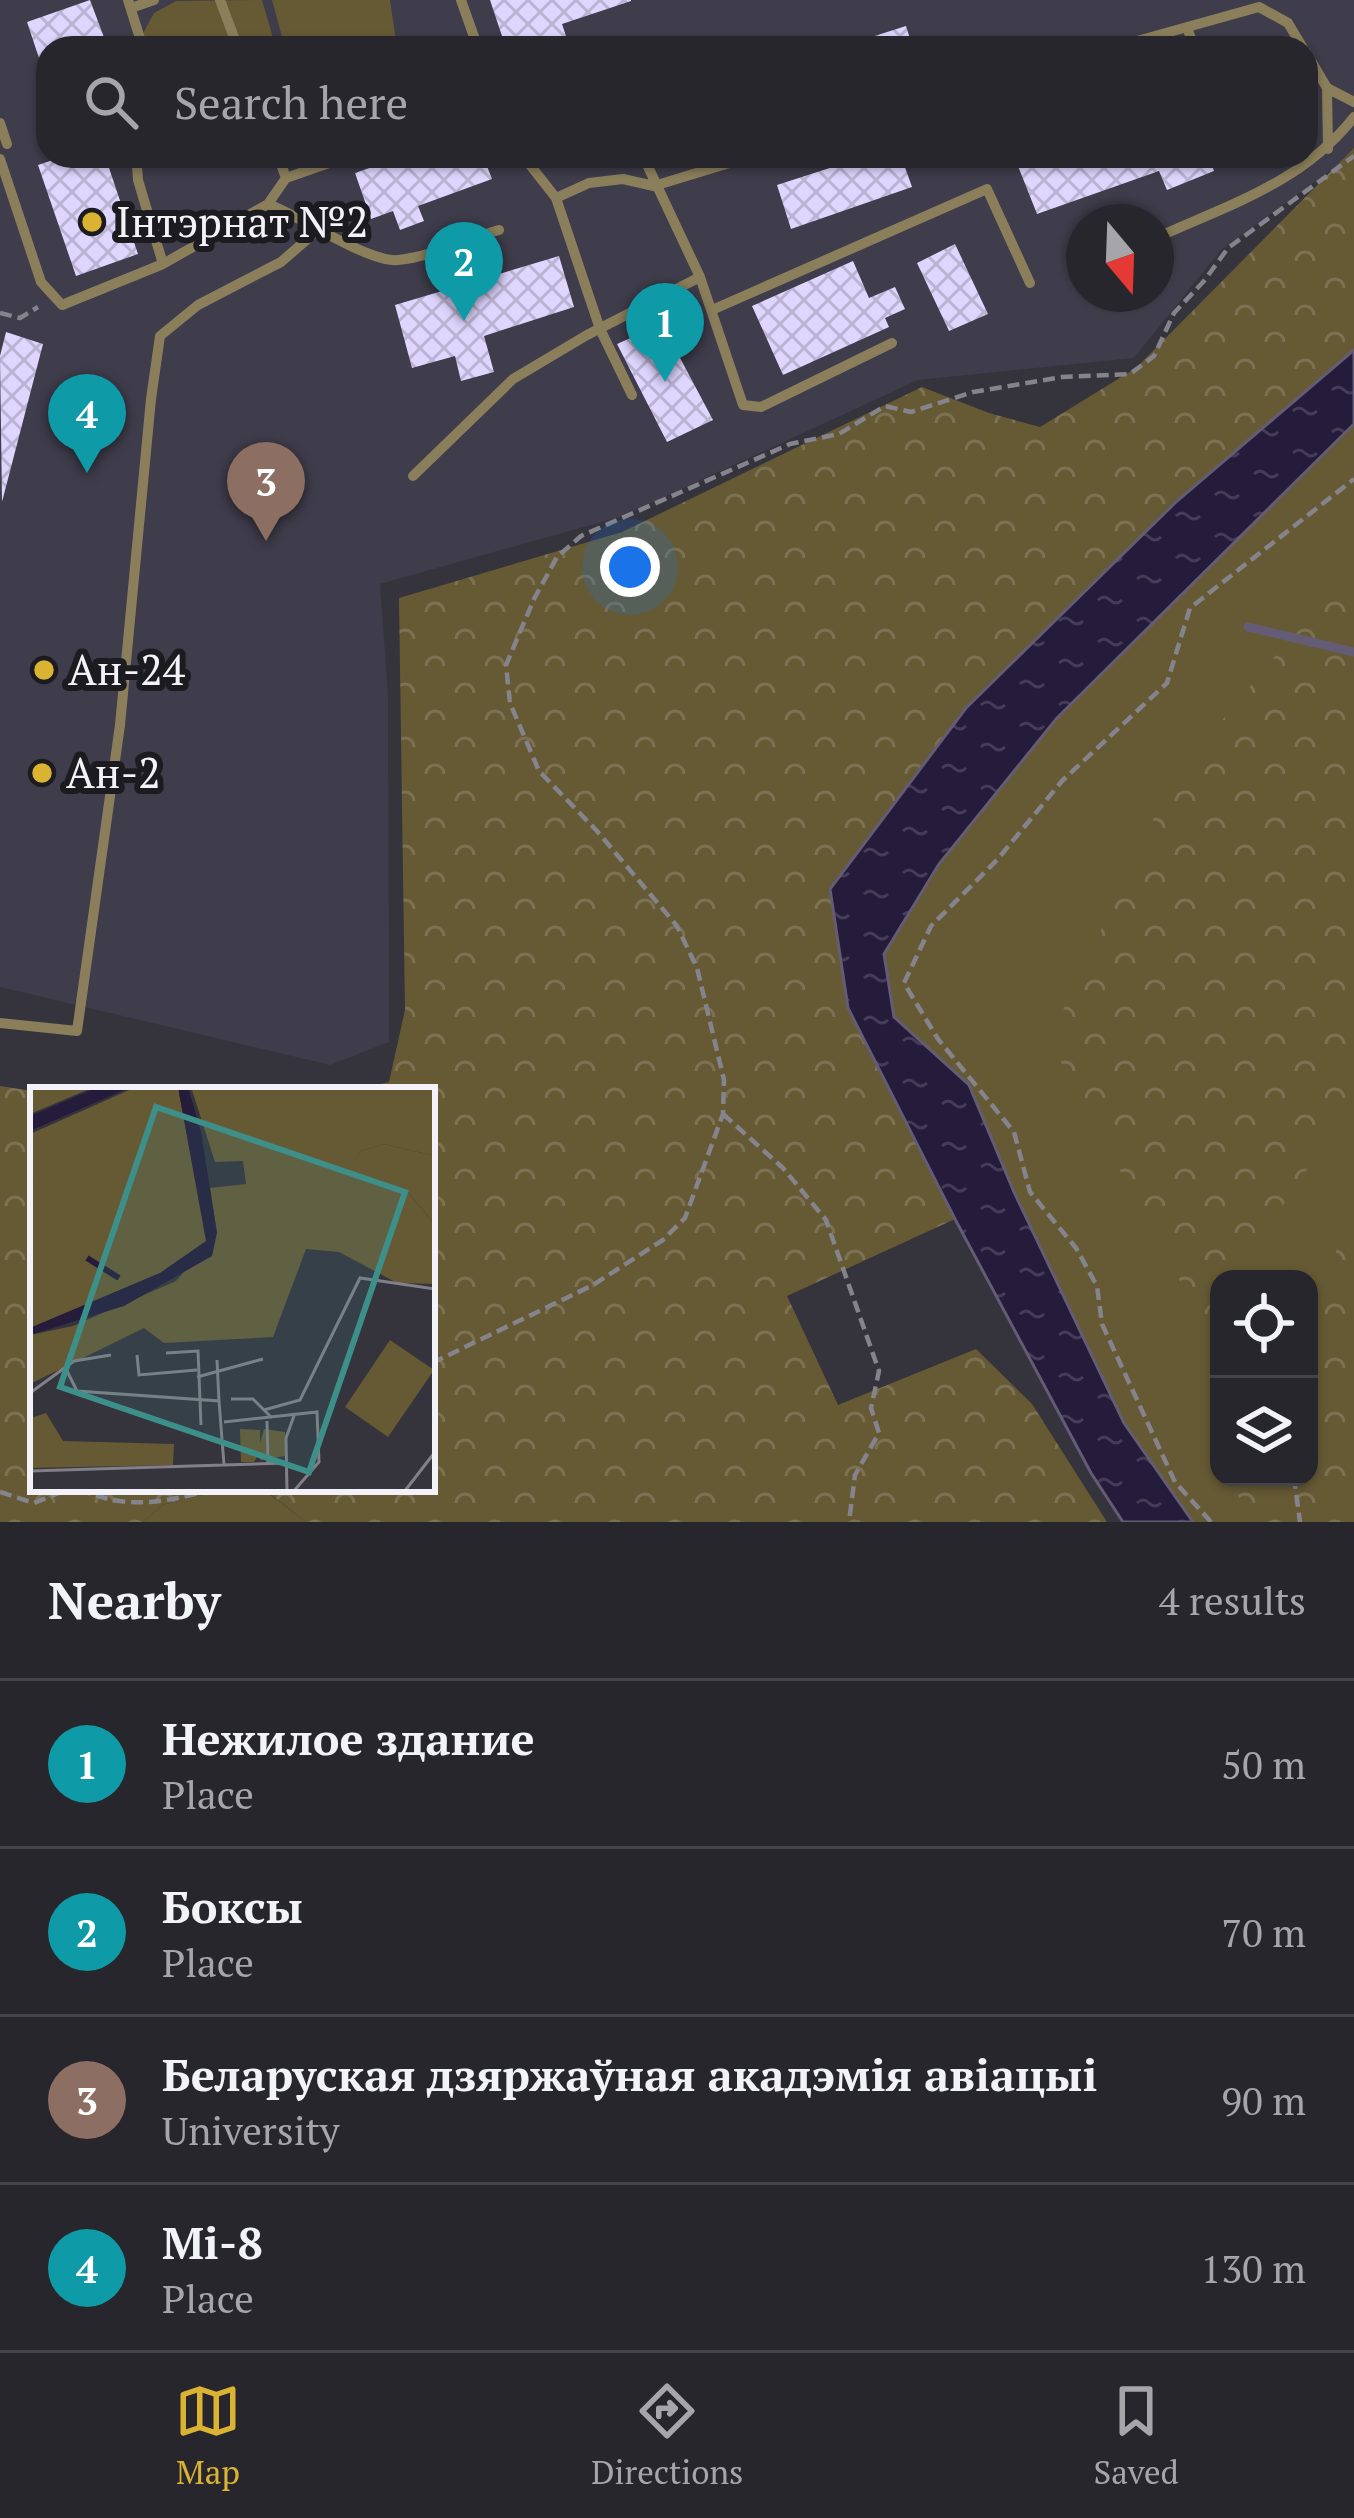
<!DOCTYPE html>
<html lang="en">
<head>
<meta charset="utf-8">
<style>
	body { margin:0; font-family:"PT Serif",serif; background:#343239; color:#f1f3f6 }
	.controls { position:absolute; right:36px; bottom:36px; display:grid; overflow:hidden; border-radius:24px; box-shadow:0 3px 9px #0004 }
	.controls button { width:108px; height:108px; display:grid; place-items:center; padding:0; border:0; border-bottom:3px solid #444349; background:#28262d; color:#f1f3f6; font:60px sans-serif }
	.compass { position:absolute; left:1066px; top:204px; width:108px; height:108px; border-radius:50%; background:#28262d; box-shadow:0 3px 9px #0004; rotate:161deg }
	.you { position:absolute; left:630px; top:567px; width:42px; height:42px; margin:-30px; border:9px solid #fff; border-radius:50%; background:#1a73e8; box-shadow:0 0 0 18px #1a73e833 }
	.badge { display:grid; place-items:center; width:78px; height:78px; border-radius:50%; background:#dab333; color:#fff; font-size:39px; font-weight:700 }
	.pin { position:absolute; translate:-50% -99px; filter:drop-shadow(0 3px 6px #0008) }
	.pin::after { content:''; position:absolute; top:63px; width:42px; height:36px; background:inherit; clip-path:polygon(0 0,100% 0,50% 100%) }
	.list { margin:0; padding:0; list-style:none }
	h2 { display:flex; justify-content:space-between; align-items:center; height:156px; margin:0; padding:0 48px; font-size:51px }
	h2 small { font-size:39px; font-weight:400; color:#a5a5aa }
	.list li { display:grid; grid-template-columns:78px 1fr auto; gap:36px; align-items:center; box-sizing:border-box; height:168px; padding:0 48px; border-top:3px solid #444349 }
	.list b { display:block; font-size:45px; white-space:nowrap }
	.list p { margin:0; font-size:39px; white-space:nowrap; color:#a5a5aa }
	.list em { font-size:39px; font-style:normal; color:#a5a5aa }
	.icon { flex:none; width:66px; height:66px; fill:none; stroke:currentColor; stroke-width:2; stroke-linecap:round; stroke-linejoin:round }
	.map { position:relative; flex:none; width:1354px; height:1522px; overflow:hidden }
	.search { position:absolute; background:#28262d; box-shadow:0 3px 9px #0004; left:36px; right:36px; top:36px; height:132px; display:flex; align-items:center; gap:30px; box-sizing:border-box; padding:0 42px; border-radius:36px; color:#a5a5aa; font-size:45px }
	.sheet { height:828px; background:#28262d }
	nav { display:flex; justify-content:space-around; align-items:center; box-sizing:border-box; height:168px; border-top:3px solid #444349; background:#28262d; font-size:33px; color:#a5a5aa }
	nav a { display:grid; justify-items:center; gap:6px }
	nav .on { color:#dab333 }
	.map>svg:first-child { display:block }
	.built { fill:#3f3c4b; fill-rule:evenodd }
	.grass { fill:#665a35; fill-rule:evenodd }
	.forest { fill:url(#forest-crowns) }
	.water { fill:url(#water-ripples); stroke:#635c74; stroke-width:3 }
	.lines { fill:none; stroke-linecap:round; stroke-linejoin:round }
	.stream { stroke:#635c74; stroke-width:9 }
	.building { fill:url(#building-cross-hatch) }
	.path { stroke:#85838c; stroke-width:4.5; stroke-dasharray:12 6; stroke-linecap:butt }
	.service { stroke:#8b7f5b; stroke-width:10 }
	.poi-dot { fill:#dab333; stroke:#1c1c20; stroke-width:4.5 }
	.labels { text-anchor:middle; stroke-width:12; stroke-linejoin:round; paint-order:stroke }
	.poi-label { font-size:42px; fill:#f4f2f9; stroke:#1c1c20; text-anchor:start }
	.inset-river { fill:none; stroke:#251c3b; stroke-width:6 }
	.inset-road { fill:none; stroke:#817f88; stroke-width:3 }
	.view { fill:#3d8f8a; fill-opacity:0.15; stroke:#3d8f8a; stroke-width:6 }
	.inset-edge { fill:none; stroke:#f4f2f9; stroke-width:6 }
</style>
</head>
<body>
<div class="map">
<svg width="1354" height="1522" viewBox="0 0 1354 1522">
	<defs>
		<pattern id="forest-crowns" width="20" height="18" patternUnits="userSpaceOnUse" patternTransform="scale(3)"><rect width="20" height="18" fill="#665a35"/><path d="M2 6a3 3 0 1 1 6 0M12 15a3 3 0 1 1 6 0" fill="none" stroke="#7c7253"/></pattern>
		<pattern id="water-ripples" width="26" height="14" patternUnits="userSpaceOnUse" patternTransform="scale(3)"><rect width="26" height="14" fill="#251c3b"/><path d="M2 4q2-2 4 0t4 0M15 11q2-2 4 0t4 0" fill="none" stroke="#453d58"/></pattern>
		<pattern id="building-cross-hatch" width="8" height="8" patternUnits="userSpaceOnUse" patternTransform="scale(3)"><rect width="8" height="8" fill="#dfd6ff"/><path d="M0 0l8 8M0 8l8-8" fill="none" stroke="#bab3d2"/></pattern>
	</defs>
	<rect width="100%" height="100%" fill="#35333c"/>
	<path class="built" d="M0 0H1354V153L1221 250 1134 358 918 380 623 516 380 584 388 695 389 1042 330 1065 0 987ZM48 48H1306V156H48ZM1084 222H1156V294H1084Z"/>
	<path class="grass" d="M262 0 276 48H145L140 39 154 13 176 1Z
		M272 0H390L397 48H285Z
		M1354 424V1522H1193L1124 1423 1014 1192 969 1085 894 1017 884 954 939 864 1057 718ZM1219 1279H1309V1477H1219Z
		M227 1489H263L306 1522H143L162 1505Z"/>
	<path class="forest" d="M1354 148V350L1177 501 966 708 830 889 905 1116 955 1219 787 1296 838 1405 976 1349 1032 1404 1107 1522H306L264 1489H432V1090H357L389 1082 405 1010 399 598 622 532 922 387 989 413 1040 427 1136 368Z
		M1354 560V1100L1233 1279H1219V1300L1203 1324 1049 1040 1170 784Z
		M0 1086 33 1091V1489H227L162 1505 143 1522H0Z
		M1354 1183V1522H1247L1232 1477H1309V1355Z"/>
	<path class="water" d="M1354 350V424L1057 718 939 864 884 954 894 1017 969 1085 1014 1192 1124 1423 1193 1522H1123L1091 1473 955 1219 848 1008 830 889 966 708 1177 501Z"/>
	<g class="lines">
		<path class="stream" d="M1248 627 1354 652"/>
	</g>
	<path class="building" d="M90 0 108 48H48L47 82 27 22Z
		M490 0H631V1L562 24 570 48H506Z
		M906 26 913 48H840V47Z
		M65 156H105L138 254 76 276 38 165Z
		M404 156H483L492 179 418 206 424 221 400 230 393 211 371 219 355 173Z
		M867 156H901L912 187 791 229 777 185Z
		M1014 156H1209L1214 171 1167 190 1159 171 1037 214Z
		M955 244 988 314 949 331 917 263Z
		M559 256 574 307 484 336 494 372 461 381 455 356 412 368 395 305Z
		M853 261 869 298 895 287 905 309 885 318 889 327 783 375 752 306Z
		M662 324 713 420 667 442 617 344Z
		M6 332 43 344 2 502 0 356Z"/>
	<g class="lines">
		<path class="path" d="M0 313 20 318 38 307
			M723 1114 783 1168 826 1220 879 1371 871 1408 879 1433 855 1475 849 1522
			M432 1363 593 1285 663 1240 685 1218 723 1114 724 1080 697 968 677 926 597 831 539 771 510 703 506 665 534 599 557 557 581 536 790 444 839 434 885 406 911 412 973 392 1062 377 1130 374 1154 356 1174 313 1204 281 1228 248 1354 156
			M1294 1477 1300 1522
			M79 1489C129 1511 164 1502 215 1489
			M0 1492 34 1503 68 1489
			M1211 1522 1175 1482 1102 1324 1097 1286 1076 1248 1030 1192 1014 1132 938 1039 904 983 931 926 997 860 1062 781 1167 683 1190 608 1354 479"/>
		<path class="service" d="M128 0 143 48
			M220 0 238 48
			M461 0 478 48
			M131 8 154 0
			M1187 28 1195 48
			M1112 48 1259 7 1288 23 1303 48
			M1306 52 1327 88 1354 102
			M1327 88 1328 149
			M0 123 7 144
			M143 156 137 166 138 180 163 264
			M278 156 286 178
			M523 156 556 198 589 183 623 179 654 186 752 156
			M643 156 700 277 743 405 761 407 892 343
			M0 159 41 282 62 305 163 264 268 204 286 178 349 156
			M556 198 600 329 632 395
			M268 204C300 216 369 263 398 260 431 257 468 239 499 230
			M1156 238C1230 204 1302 183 1354 117
			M712 310 987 189 1030 283
			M413 476 513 379 587 335 700 277
			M0 1023 77 1031 120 725 151 399 160 336 198 305 281 262 319 229"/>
	</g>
	<g class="poi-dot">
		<circle cx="92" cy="222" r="12"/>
		<circle cx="44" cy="670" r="12"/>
		<circle cx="42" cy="773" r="12"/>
	</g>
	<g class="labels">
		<g class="poi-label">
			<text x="116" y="237">Інтэрнат №2</text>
			<text x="68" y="685">Ан-24</text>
			<text x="66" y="788">Ан-2</text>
		</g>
	</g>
	<g transform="translate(30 1087)">
		<rect width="405" height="405" fill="#35333c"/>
		<path d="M106 0H148L177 154 130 186 0 241V47ZM354 57 405 69V138L379 106 326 97 316 83 331 64ZM360 253 404 283 358 350 315 320ZM210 342 230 343V356L234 342 255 345V369L230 373V364L224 375H211Z" fill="#665a35"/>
		<path d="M0 0H64L0 27ZM137 0 147 2 146 38 123 54 91 100 79 103 83 110 141 66 152 128 113 167 41 212 30 178 58 146 20 130 5 80 63 68 72 85V73L66 62 48 60 0 76V51L53 34 96 54ZM161 0H405V69L354 57 331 64 317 83 326 97 365 89 405 138V197L367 196 309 165 276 162 243 250 134 256 114 241 0 297V248L43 239 146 194 187 146 180 101 216 97 213 74 185 75ZM0 121 22 148 51 146 42 160 15 163 0 154ZM16 326 33 354 144 357 143 378 0 381 1 331Z" fill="#665a35"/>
		<path d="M68 0H101L0 44V29ZM148 0H158L171 45 187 146 182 169 94 219 0 248V241L130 186 176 154Z" fill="#251c3b"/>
		<path class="inset-river" d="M57 171 89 191"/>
		<path class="inset-road" d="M136 266 168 264 171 338M107 268 109 288 167 283M187 273 189 314M35 280 47 304 189 314 194 378M167 290 233 272M0 306 44 274 81 268M201 312H223L242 331M234 323 270 313 330 191 405 202M237 334 238 376M194 335 287 325 289 375 263 405M0 384 255 376M257 405 256 351 265 326M374 405 405 365"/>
		<path class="view" d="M126 20 375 105 279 385 30 300Z"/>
		<rect width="405" height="405" class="inset-edge"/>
	</g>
</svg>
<div class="controls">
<button><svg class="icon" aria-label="locate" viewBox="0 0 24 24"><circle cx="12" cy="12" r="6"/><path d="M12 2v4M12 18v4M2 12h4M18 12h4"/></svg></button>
<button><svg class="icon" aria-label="layers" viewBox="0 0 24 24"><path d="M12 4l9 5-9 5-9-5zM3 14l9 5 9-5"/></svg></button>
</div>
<svg class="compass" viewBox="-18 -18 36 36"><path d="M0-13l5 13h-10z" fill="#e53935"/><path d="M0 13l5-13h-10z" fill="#a5a5aa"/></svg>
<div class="you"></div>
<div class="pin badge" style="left:665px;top:382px;background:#0f9aa8">1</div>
<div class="pin badge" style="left:464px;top:321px;background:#0f9aa8">2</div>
<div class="pin badge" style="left:266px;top:541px;background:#8d6e63">3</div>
<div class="pin badge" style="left:87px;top:473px;background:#0f9aa8">4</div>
<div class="search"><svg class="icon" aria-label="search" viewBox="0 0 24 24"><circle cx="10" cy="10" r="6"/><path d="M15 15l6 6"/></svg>Search here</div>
</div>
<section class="sheet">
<h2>Nearby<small>4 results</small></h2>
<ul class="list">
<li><span class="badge" style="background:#0f9aa8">1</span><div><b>Нежилое здание</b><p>Place</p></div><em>50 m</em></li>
<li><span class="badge" style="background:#0f9aa8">2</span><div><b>Боксы</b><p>Place</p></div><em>70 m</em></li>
<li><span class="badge" style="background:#8d6e63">3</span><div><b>Беларуская дзяржаўная акадэмія авіацыі</b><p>University</p></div><em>90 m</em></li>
<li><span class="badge" style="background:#0f9aa8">4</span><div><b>Мі-8</b><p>Place</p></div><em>130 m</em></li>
</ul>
</section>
<nav>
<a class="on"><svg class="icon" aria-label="map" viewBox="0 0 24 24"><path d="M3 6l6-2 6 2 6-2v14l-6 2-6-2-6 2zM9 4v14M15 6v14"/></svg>Map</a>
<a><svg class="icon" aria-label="directions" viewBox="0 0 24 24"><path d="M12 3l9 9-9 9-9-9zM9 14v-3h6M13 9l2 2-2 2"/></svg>Directions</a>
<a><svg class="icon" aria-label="saved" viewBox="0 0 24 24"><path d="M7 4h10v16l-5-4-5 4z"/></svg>Saved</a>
</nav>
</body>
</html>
